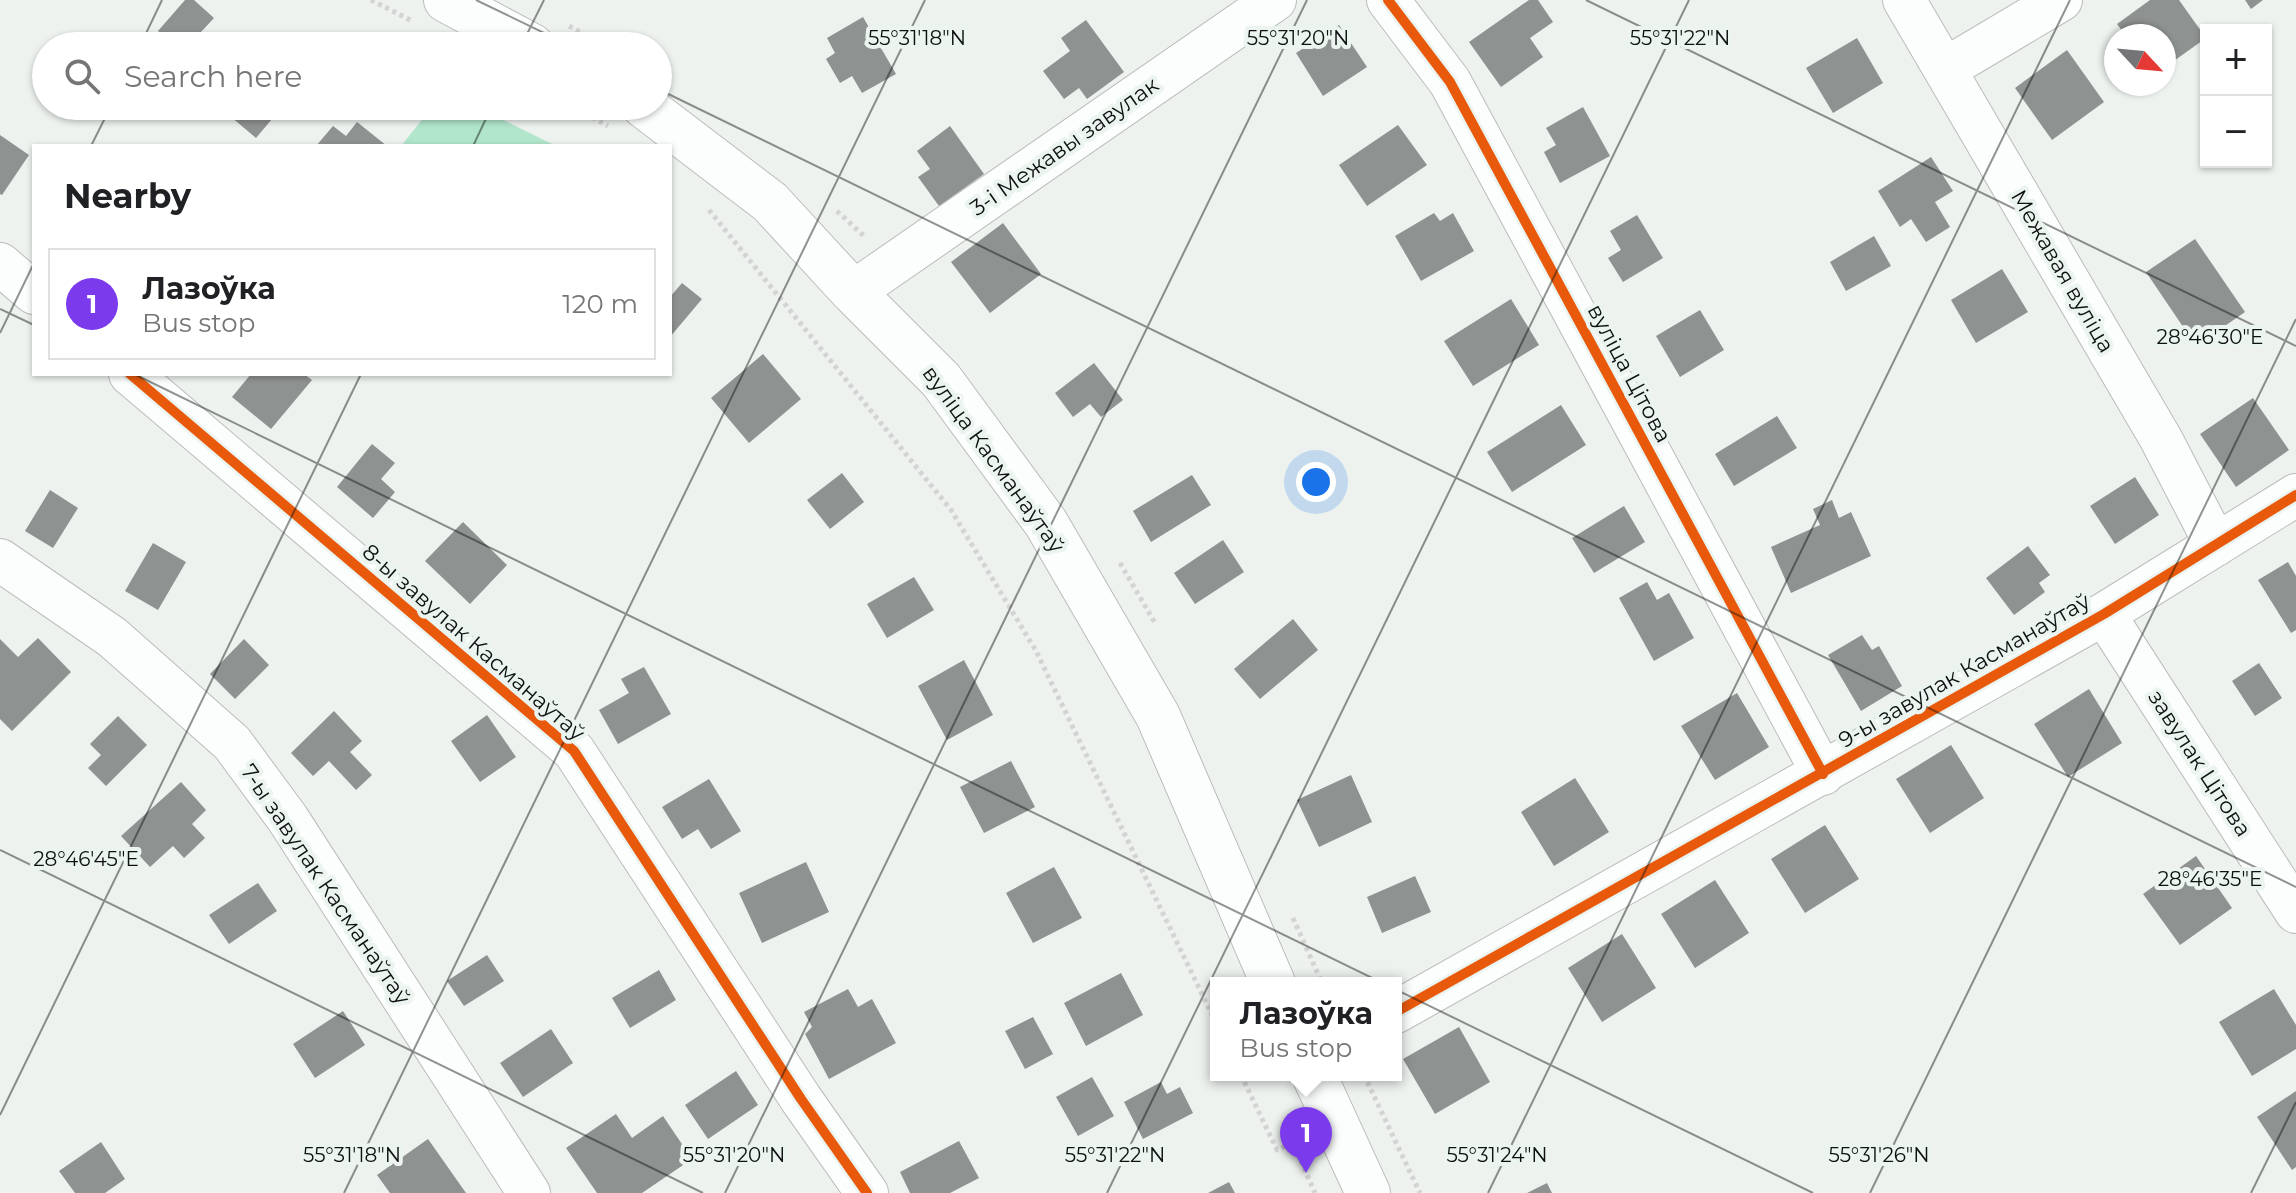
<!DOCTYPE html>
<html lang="en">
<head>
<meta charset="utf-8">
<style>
	body { margin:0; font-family:Montserrat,sans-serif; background:#f6f6f6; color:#202124 }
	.controls { position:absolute; right:24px; top:24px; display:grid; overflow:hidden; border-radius:0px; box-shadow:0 2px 6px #0004 }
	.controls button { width:72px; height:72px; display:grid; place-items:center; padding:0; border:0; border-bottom:2px solid #e0e0e0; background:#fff; color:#202124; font:40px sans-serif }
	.compass { position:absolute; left:2104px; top:24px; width:72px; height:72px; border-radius:50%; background:#fff; box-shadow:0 2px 6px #0004; rotate:116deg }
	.you { position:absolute; left:1316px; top:482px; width:28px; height:28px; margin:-20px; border:6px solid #fff; border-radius:50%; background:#1a73e8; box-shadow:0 0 0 12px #1a73e833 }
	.badge { display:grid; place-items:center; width:52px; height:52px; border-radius:50%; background:#7c3aed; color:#fff; font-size:26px; font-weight:700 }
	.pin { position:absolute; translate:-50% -66px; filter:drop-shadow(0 2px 4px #0008) }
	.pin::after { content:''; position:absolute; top:42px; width:28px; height:24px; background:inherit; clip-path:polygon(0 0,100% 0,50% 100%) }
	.popup { position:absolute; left:1210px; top:977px; width:192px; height:104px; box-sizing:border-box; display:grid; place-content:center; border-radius:0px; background:#fff; filter:drop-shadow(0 2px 6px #0005); font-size:26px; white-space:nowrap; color:#757577 }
	.popup b { font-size:30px; color:#202124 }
	.popup::after { content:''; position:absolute; left:50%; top:100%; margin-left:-16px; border:16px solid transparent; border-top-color:#fff }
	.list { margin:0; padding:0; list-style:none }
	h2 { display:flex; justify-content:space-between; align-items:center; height:104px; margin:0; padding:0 32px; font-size:34px }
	h2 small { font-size:26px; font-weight:400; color:#757577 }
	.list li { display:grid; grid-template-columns:52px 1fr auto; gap:24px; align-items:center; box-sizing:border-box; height:112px; margin:0 16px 16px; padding:0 16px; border:2px solid #e0e0e0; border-radius:0px }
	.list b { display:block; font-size:30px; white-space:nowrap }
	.list p { margin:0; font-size:26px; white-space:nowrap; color:#757577 }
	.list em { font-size:26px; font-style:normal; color:#757577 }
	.icon { flex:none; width:44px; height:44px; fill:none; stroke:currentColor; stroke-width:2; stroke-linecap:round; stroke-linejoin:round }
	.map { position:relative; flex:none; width:2296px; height:1193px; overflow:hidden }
	.search { position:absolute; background:#fff; box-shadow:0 2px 6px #0004; left:32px; top:32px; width:640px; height:88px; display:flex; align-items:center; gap:20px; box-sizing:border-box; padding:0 28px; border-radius:44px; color:#757577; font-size:30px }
	.panel { position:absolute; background:#fff; box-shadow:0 2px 6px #0004; left:32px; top:144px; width:640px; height:232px; border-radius:0px }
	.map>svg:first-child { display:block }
	.green { fill:#b2e6cc }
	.building { fill:#8e9290 }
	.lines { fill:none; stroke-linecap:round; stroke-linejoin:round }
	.minor-casing { stroke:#b9bdba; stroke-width:44 }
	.secondary-casing { stroke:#b9bdba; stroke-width:46 }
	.path { stroke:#d3d3d3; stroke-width:5; stroke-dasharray:4 4; stroke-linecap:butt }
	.minor { stroke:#fcfdfd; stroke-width:42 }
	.secondary { stroke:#fcfdfd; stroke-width:44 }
	.cycleway-casing { stroke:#ebf4ef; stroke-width:15 }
	.cycleway { stroke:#e8590c; stroke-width:10 }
	.ticks { fill:none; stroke:#0e1110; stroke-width:2; stroke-opacity:0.45 }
	.labels { text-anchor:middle; stroke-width:8; stroke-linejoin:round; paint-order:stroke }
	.street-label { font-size:22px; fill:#0e1110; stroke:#ebf4ef }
	.ticks-label { font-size:20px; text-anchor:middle; fill:#0e1110; stroke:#ebf4ef; stroke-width:8; stroke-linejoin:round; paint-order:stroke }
</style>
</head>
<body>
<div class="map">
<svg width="2296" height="1193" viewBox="0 0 2296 1193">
	<rect width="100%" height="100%" fill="#edf2ef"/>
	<path class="green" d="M433 106H475L556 146H401Z"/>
	<path class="building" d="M185 0H194L214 18 188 46H175L158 31Z
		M1529 0H1538L1553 22 1530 38 1543 57 1501 87 1469 42Z
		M2150 0H2179L2206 38 2164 68V36H2126L2117 24Z
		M2245 0H2263L2251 9Z
		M863 17 896 74 862 93 852 76 840 83 826 59 835 53 827 38Z
		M1086 20 1124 72 1087 99 1079 88 1064 99 1043 71 1070 51 1061 38Z
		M1339 25 1367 67 1323 96 1296 53Z
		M1857 38 1883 83 1833 113 1806 68Z
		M2067 50 2104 102 2052 140 2015 88Z
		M218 106H283L256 138Z
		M1583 107 1610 156 1560 183 1544 152 1556 145 1546 128Z
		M357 122 387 146H316L333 126 346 136Z
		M1398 125 1427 165 1367 206 1339 165Z
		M950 126 984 174 939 206 918 177 930 169 917 151Z
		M0 135 29 155 2 195 0 194Z
		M1931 157 1953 191 1935 202 1950 227 1926 242 1911 219 1900 227 1878 191Z
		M1434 213 1440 221 1453 213 1474 251 1421 281 1395 236Z
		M1637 215 1663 258 1623 282 1608 258 1621 250 1610 231Z
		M1003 223 1041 274 990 313 951 262Z
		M1874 236 1891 266 1846 291 1830 262Z
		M2195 239 2245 312 2196 346 2146 272Z
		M2002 269 2028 312 1976 343 1951 300Z
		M682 283 702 299 670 337V297Z
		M1511 299 1539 345 1473 386 1444 341Z
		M1700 310 1724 350 1680 377 1656 336Z
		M763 354 801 399 749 443 711 398Z
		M1094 363 1123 400 1101 417 1090 404 1073 417 1055 393Z
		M251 374H304L312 380 271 429 232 397Z
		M2253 398 2289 450 2236 487 2200 434Z
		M1561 405 1586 445 1512 492 1487 452Z
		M1777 416 1797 448 1734 486 1715 454Z
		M372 444 395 463 381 479 395 492 373 518 337 487Z
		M842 473 864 502 830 529 807 500Z
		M1192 475 1211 505 1151 542 1133 511Z
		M2135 477 2159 515 2115 544 2090 506Z
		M50 490 78 508 53 548 25 531Z
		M1832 500 1839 518 1851 512 1871 556 1791 593 1771 547 1820 525 1813 509Z
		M1624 506 1645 542 1594 573 1572 538Z
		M463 522 507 565 470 604 425 561Z
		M1223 540 1244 572 1195 604 1174 573Z
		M153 543 186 562 158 610 125 591Z
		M2028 546 2050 575 2039 583 2045 592 2014 615 1986 578Z
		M2288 562 2296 576V630L2291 633 2258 580Z
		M914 577 934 610 887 638 867 604Z
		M1647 582 1657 600 1669 593 1694 638 1654 661 1619 598Z
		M1293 619 1318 650 1260 699 1234 669Z
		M1862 635 1872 650 1879 646 1902 686 1861 711 1828 655Z
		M38 638 71 672 12 731 0 719V639L18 657Z
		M244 639 269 665 235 699 210 674Z
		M964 660 993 715 947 740 918 686Z
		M2259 663 2282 698 2255 716 2232 681Z
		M644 667 671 714 618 744 599 710 629 693 621 679Z
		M2089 689 2122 743 2068 777 2034 724Z
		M1737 693 1769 747 1715 780 1681 726Z
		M334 711 362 741 350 752 372 775 356 790 329 761 313 776 291 753Z
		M487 715 516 757 480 782 451 741Z
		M118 716 147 745 106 786 88 768 101 755 90 744Z
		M1951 745 1984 798 1930 833 1896 779Z
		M1011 761 1035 807 984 833 960 787Z
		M1351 775 1372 822 1319 847 1297 800Z
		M1575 778 1609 832 1554 866 1521 812Z
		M709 779 741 831 711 849 698 829 682 839 662 807Z
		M181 782 206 810 192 824 205 838 184 858 173 846 150 867 121 836Z
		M1825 825 1859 879 1805 913 1771 859Z
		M2196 856 2232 908 2180 945 2143 894Z
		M806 862 829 912 762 943 739 893Z
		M1054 867 1082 918 1033 943 1006 893Z
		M1415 876 1431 912 1382 933 1367 897Z
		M1715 880 1749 933 1695 968 1661 914Z
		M258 883 277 911 229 944 209 915Z
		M1622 934 1656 988 1602 1022 1568 968Z
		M487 955 504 981 464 1006 447 981Z
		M659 970 676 1000 630 1028 612 998Z
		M1121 973 1143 1015 1086 1046 1064 1003Z
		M848 989 858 1007 872 999 896 1043 829 1079 805 1034 812 1027 804 1012Z
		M2274 989 2296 1025V1049L2252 1076 2219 1022Z
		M343 1011 365 1045 315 1078 293 1044Z
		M1033 1017 1053 1054 1025 1069 1005 1031Z
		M1459 1027 1490 1082 1435 1114 1403 1059Z
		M551 1029 573 1063 523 1097 500 1063Z
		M736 1071 758 1105 708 1139 685 1105Z
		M1092 1077 1114 1116 1078 1136 1056 1097Z
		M1161 1082 1167 1094 1180 1087 1193 1113 1143 1139 1124 1102Z
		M2296 1091V1167L2292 1170 2257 1117Z
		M616 1114 632 1138 663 1116 692 1159 642 1193H597L566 1148Z
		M428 1139 466 1193H390L377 1175Z
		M959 1141 979 1178 950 1193H910L900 1172Z
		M101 1142 125 1179 105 1193H75L59 1171Z
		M1229 1182 1235 1193H1208Z
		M1547 1183 1552 1193H1527Z"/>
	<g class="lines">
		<defs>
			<path id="minor" d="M1388 0 1450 82 1823 774
				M1904 0 2161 439 2216 545
				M1945 69 2061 0
				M0 264 34 293
				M853 292 1275 0
				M130 374 574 751 801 1099 867 1193
				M0 560 112 637 232 743 288 819 529 1193
				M2104 614 2296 912
				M1396 1012 2104 614 2296 495"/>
			<path id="secondary" d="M446 0 532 46
				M644 106 770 202 853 292 941 380 1046 523 1158 716 1273 983
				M1314 1075 1368 1193"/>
		</defs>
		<use href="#minor" class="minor-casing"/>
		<use href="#secondary" class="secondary-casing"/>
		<path class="path" d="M371 0 412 21
			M569 26 606 46
			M571 106 608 126
			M709 210 951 510 1036 651 1216 1023
			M837 211 865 237
			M1120 563 1155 623
			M1293 918 1322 983
			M1241 1075 1277 1150 1293 1143 1315 1193
			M1364 1075 1420 1193"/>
		<use href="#minor" class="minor"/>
		<use href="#secondary" class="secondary"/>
		<defs>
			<path id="cycleway" d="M1388 0 1450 82 1823 774
				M130 374 574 751 801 1099 867 1193
				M1396 1012 2104 614 2296 495"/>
		</defs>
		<use href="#cycleway" class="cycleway-casing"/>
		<use href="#cycleway" class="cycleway"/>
	</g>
	<path class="ticks" d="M476 0 571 46M1586 0 2296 346M140 46 162 0M521 46 544 0M658 89 2296 887M91 146 111 106M473 146 492 106M0 309 34 325M0 333 34 263M134 374 1813 1193M0 850 703 1193M0 1115 361 374M344 1193 925 0M725 1193 1307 0M1107 1193 1689 0M1488 1193 2070 0M1870 1193 2296 319M2251 1193 2296 1102"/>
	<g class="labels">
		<g class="street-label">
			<text transform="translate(1064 146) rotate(-35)" y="8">3-і Межавы завулак</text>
			<text transform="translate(2063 271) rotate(60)" y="8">Межавая вуліца</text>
			<text transform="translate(1630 373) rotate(62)" y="8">вуліца Цітова</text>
			<text transform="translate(994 459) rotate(54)" y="8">вуліца Касманаўтаў</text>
			<text transform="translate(474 642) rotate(41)" y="8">8-ы завулак Касманаўтаў</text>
			<text transform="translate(1964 670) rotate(-30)" y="8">9-ы завулак Касманаўтаў</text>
			<text transform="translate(2200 763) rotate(57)" y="8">завулак Цітова</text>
			<text transform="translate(326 884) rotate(56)" y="8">7-ы завулак Касманаўтаў</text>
		</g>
	</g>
	<g class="ticks-label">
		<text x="917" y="45">55°31'18"N</text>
		<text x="1298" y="45">55°31'20"N</text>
		<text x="1680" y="45">55°31'22"N</text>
		<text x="2210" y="344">28°46'30"E</text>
		<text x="86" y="866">28°46'45"E</text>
		<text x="2210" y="886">28°46'35"E</text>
		<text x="352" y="1162">55°31'18"N</text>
		<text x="734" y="1162">55°31'20"N</text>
		<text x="1115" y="1162">55°31'22"N</text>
		<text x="1497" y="1162">55°31'24"N</text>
		<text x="1879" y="1162">55°31'26"N</text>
	</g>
</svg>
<div class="controls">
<button>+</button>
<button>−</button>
</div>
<svg class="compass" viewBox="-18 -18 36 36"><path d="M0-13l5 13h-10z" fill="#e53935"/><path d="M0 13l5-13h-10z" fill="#757577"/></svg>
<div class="you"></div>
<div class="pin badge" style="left:1306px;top:1173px">1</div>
<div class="popup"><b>Лазоўка</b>Bus stop</div>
<div class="search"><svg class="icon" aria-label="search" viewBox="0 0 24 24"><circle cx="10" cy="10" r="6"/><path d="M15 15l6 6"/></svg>Search here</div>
<section class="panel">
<h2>Nearby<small></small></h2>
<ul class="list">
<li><span class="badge">1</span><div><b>Лазоўка</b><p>Bus stop</p></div><em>120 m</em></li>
</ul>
</section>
</div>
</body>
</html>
